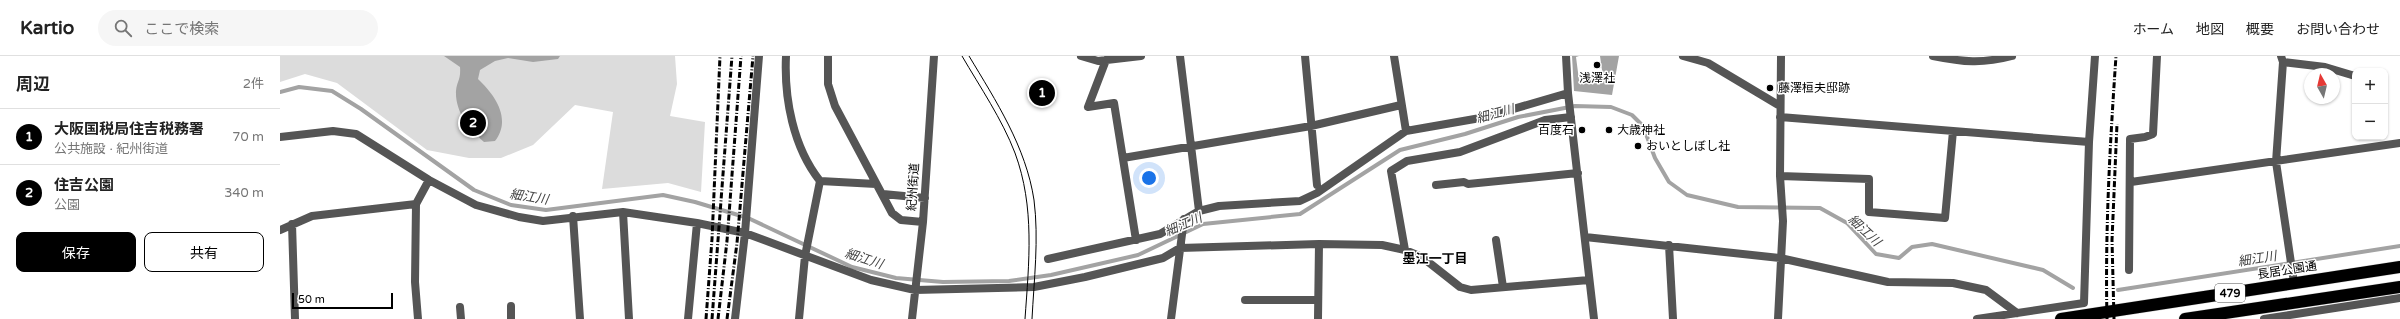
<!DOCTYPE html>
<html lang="ja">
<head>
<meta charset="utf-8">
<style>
	body { margin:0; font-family:"Varela Round","Noto Sans JP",sans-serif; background:#f6f6f6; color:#222 }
	.controls { position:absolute; right:12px; top:12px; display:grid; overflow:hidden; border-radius:8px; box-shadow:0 1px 3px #0004 }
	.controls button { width:36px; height:36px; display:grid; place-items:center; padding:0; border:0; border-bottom:1px solid #e0e0e0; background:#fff; color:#222; font:20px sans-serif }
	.compass { position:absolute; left:2024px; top:12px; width:36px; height:36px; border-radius:50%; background:#fff; box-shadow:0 1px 3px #0004; rotate:352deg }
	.scale { position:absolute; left:12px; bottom:10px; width:101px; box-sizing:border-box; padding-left:4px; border:2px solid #000; border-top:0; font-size:11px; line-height:14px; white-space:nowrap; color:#000; -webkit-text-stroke:3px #fff; paint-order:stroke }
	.you { position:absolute; left:869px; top:122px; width:14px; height:14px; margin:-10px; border:3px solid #fff; border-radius:50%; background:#1a73e8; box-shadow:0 0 0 6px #1a73e833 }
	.badge { display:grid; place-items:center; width:26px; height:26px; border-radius:50%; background:#000; color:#fff; font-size:13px; font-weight:700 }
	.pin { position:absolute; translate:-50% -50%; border:2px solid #fff; box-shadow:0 1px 4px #0006 }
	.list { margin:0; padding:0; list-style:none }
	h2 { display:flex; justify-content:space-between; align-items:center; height:52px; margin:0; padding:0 16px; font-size:17px }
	h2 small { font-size:13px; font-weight:400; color:#767676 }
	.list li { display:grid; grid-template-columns:26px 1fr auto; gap:12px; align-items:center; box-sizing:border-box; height:56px; padding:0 16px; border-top:1px solid #e0e0e0 }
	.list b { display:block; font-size:15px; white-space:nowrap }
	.list p { margin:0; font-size:13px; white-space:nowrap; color:#767676 }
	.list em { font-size:13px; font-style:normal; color:#767676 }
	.actions { display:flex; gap:8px; padding:12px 16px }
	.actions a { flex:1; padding:9px 0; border:1px solid #000; border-radius:8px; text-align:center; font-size:14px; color:#000 }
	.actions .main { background:#000; color:#fff }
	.icon { flex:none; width:22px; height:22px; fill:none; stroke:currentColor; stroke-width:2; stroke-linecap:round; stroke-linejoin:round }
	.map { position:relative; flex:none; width:2120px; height:263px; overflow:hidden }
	header { display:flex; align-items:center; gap:24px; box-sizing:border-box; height:56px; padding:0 20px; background:#fff; border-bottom:1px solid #e0e0e0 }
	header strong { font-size:19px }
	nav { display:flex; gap:22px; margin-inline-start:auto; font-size:14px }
	.search { width:280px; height:36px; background:#f6f6f6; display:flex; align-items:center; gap:10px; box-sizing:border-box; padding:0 14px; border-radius:22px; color:#767676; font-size:15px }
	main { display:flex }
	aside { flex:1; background:#fff }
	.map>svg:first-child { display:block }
	.green { fill:#dcdcdc }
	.water { fill:#a3a3a3 }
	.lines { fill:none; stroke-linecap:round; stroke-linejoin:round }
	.stream { stroke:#a3a3a3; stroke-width:4 }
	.highway-casing { stroke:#dbdbdb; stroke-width:13 }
	.street { stroke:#555; stroke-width:8 }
	.highway { stroke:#000; stroke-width:12 }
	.tram { stroke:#000; stroke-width:1 }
	.rail { stroke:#000; stroke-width:3; stroke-dasharray:6 2 1 2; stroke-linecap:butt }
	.poi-dot { fill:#000; stroke:#fff; stroke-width:1.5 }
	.labels { text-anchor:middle; stroke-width:3; stroke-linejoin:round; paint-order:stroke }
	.shield { fill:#fff; stroke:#4c4c4c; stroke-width:1 }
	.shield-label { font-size:11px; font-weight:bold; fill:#000 }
	.poi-label { font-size:12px; fill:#000; stroke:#fff; text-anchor:start }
	.street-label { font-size:12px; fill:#000; stroke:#fff }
	.water-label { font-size:13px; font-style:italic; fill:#444; stroke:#fff }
	.neighbourhood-label { font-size:13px; font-weight:bold; fill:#000; stroke:#fff }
</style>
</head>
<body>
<header>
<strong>Kartio</strong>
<div class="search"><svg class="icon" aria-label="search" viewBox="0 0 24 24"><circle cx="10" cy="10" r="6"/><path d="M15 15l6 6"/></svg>ここで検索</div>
<nav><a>ホーム</a><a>地図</a><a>概要</a><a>お問い合わせ</a></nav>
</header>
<main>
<aside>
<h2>周辺<small>2件</small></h2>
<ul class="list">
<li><span class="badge">1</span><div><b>大阪国税局住吉税務署</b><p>公共施設 · 紀州街道</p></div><em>70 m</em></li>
<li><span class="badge">2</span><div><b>住吉公園</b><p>公園</p></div><em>340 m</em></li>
</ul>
<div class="actions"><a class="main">保存</a><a>共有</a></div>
</aside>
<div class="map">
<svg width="2120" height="263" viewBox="0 0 2120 263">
	<rect width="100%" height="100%" fill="#fff"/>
	<path class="green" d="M0 0H395L397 28 390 60 425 66 421 136 388 127 322 133 333 56 295 49 253 89 221 102H189L147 94 57 27 25 18 0 26Z"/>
	<path class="water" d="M164 0H280L278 3 253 6 228 2 215 5 200 14 198 23C215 39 232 63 215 85L204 86C189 73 175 56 176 35 177 25 181 24 180 11Z
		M1292 0H1299L1296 1 1299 24 1323 21 1320 0H1339L1332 39 1294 35Z"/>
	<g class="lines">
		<path class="stream" d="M0 36 19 31 52 35 81 53 194 134 231 149 266 154 383 139 415 146 468 162 572 211 616 222 663 226 729 225 771 219 858 199 923 168 1020 158 1120 94 1185 78 1238 61 1295 50 1331 51 1352 59 1363 70 1375 102 1389 126 1407 139 1458 151 1540 152 1567 167 1596 198 1619 202 1632 191 1652 188 1763 214 1793 232
			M1838 234 2120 190"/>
		<defs>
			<path id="highway" d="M1781 263 2120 211
				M1905 263 2120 231"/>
		</defs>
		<use href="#highway" class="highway-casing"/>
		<path class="street" d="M506 0C504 42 513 91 540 125L596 128
			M548 0V28L555 50 612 157 621 164 643 166
			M801 0 818 5 861 0
			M900 0 919 155
			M1025 0 1037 129
			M1114 0 1126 75
			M1286 0 1288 37 1314 263
			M1403 0 1428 7 1500 50
			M1653 0C1683 6 1702 8 1732 0
			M2001 0 2003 6 2045 11 2075 20
			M826 4 808 51 834 47 856 184
			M2003 6 1996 106 2014 227
			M1500 61 1809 86
			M0 81 53 75 76 78 149 124 196 149 239 161 263 165 343 156 417 167 465 177 591 224 635 234 754 231 805 221 883 202 900 192 1039 188 1102 189 1125 194 1142 201 1180 231 1191 234 1309 224
			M843 102 1031 70 1121 49
			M1500 120 1589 123V156L1665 162 1673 75
			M1851 126 2120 87
			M1156 129 1184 126 1188 128 1298 117
			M603 138 645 142
			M343 156 349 263
			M293 160 300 263
			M12 168 15 263
			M0 174 32 160 136 148
			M1305 181 1500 202 1608 226 1673 227 1706 234 1737 257
			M1216 184 1223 231
			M1389 189 1393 263
			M1125 194 1111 115 1127 105 1180 96 1265 64 1291 61
			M768 203 880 178 919 155 939 150 1020 145 1037 137 1126 75 1206 61 1288 37
			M1849 214 1850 83 1865 81 1873 78 1877 0
			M965 244H1038
			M231 250V263
			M180 251 181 263
			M138 263 135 226 136 148 149 124
			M408 263 417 167
			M455 263 465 177 479 0
			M519 263 525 200 540 125
			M632 263 643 166 654 0
			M891 263 904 163
			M1038 263 1039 188
			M1498 263 1503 165 1500 120 1501 0
			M1697 263 1804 247 1809 86 1815 0
			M1984 263 2120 242"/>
		<use href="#highway" class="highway"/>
		<path class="tram" d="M682 0C700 31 722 63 735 97 755 151 749 206 745 263
			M689 0C716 45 746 91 754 144 759 183 754 224 752 263"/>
		<path class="rail" d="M426 263 432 183 440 0
			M432 263 452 0
			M438 263 447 185 461 0
			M447 263 457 187 473 0
			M1827 263C1825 175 1830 88 1836 0
			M1834 263 1832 184 1837 68"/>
	</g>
	<g class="poi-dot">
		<circle cx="1317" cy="9" r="4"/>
		<circle cx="1490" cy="32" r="4"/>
		<circle cx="1302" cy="74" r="4"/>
		<circle cx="1329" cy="74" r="4"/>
		<circle cx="1358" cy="90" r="4"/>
	</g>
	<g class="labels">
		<rect class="shield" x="1935" y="228" width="30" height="18" rx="3"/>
		<g class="shield-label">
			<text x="1950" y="241">479</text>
		</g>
		<g class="poi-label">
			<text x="1317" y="26" text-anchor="middle">浅澤社</text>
			<text x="1498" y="36">藤澤桓夫邸跡</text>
			<text x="1294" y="78" text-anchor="end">百度石</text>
			<text x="1337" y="78">大歳神社</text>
			<text x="1366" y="94">おいとしぼし社</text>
		</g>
		<g class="street-label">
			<text transform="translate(633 131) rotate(-86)" y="4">紀州街道</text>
			<text transform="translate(2007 214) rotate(-9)" y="4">長居公園通</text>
		</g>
		<g class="water-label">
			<text transform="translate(1215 57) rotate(-15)" y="5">細江川</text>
			<text transform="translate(249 140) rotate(9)" y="5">細江川</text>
			<text transform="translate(903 168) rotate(-23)" y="5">細江川</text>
			<text transform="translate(1585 174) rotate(43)" y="5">細江川</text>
			<text transform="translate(584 202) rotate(18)" y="5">細江川</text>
			<text transform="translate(1977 202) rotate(-9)" y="5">細江川</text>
		</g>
		<g class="neighbourhood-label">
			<text x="1155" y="207">墨江一丁目</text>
		</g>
	</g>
</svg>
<div class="controls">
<button>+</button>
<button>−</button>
</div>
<svg class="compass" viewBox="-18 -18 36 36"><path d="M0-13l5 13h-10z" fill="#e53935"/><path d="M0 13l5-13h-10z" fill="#767676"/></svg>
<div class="scale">50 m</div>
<div class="you"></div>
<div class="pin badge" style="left:762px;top:37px">1</div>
<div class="pin badge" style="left:193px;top:67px">2</div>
</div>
</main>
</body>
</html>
